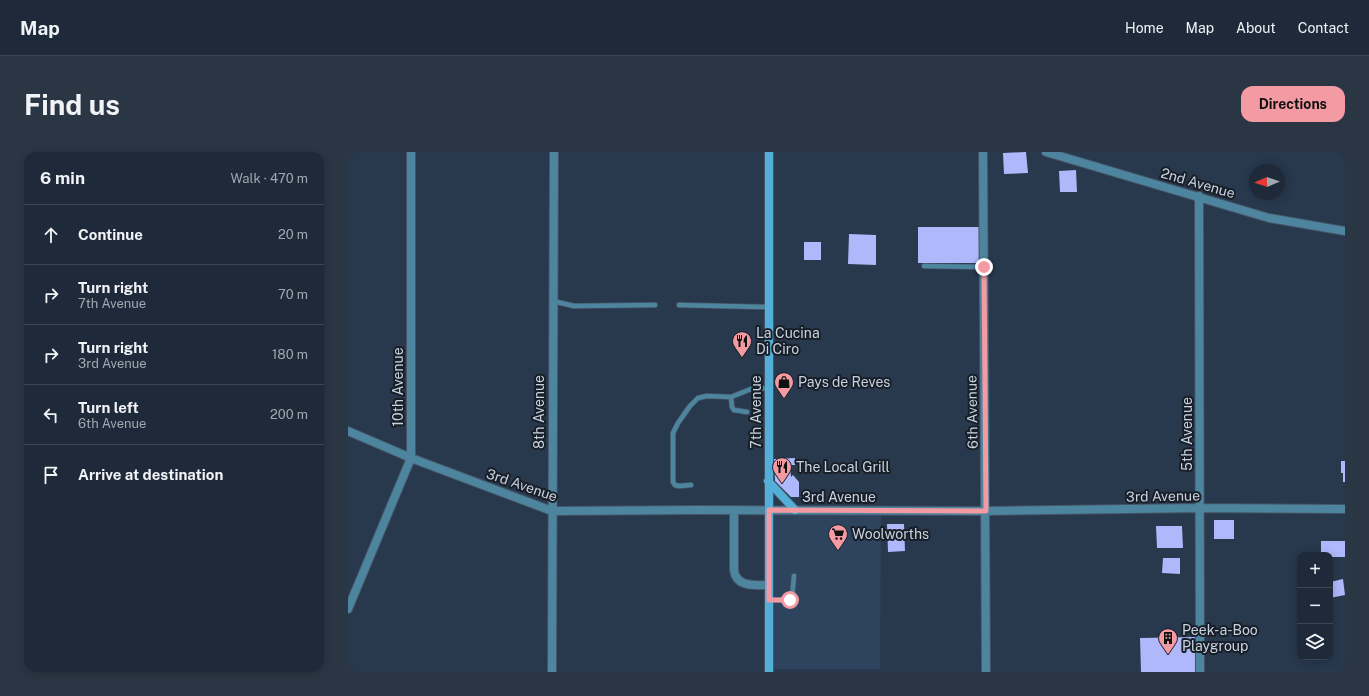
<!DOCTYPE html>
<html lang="en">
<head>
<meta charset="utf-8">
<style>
	body { margin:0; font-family:"Public Sans",sans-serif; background:#2b3645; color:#f1f3f6 }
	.controls { position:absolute; right:12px; bottom:12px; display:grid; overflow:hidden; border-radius:8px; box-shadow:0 2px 10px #0003 }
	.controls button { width:36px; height:36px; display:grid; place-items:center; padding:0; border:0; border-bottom:1px solid #3c4654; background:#1e2a3a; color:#f1f3f6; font:20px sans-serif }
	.compass { position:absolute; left:901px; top:12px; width:36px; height:36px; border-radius:50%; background:#1e2a3a; box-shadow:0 2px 10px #0003; rotate:268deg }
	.stop { position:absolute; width:12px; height:12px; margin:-9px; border:3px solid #f49aa3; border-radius:50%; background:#fff }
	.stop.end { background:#f49aa3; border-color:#fff; box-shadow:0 1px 4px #0008 }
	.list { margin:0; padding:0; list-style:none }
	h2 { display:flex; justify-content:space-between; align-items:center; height:52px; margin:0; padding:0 16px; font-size:17px }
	h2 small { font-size:13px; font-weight:400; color:#a1a7af }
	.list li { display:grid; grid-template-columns:26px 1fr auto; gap:12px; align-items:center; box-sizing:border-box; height:60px; padding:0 16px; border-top:1px solid #3c4654 }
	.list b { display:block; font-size:15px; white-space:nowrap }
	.list p { margin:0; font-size:13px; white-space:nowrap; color:#a1a7af }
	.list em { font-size:13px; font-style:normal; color:#a1a7af }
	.icon { flex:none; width:22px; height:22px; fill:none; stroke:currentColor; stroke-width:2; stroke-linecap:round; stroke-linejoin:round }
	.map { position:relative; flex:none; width:997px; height:520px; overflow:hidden; border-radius:12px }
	header { display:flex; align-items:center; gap:24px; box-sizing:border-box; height:56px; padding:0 20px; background:#1e2a3a; border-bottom:1px solid #3c4654 }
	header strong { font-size:19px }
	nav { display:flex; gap:22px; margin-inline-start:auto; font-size:14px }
	.intro { display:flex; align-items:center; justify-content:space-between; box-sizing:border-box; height:96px; padding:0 24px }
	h1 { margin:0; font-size:28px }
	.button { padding:10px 18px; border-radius:12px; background:#f49aa3; color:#111; font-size:14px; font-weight:700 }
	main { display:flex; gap:24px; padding:0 24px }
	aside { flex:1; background:#1e2a3a; border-radius:12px; box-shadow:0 2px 10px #0003 }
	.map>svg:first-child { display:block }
	.built { fill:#2e435d }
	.building { fill:#afb8fb }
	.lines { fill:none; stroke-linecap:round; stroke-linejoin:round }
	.lane-casing { stroke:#455467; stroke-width:6 }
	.street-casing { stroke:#455467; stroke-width:10 }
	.secondary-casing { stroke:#455467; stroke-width:10 }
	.lane { stroke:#4e859e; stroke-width:4.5 }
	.street { stroke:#4e859e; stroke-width:8 }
	.secondary { stroke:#54afd8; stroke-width:8 }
	.route { stroke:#f49aa3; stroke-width:5 }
	.labels { text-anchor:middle; stroke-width:4; stroke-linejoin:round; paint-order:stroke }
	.street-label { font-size:14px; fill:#c8d2df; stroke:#181f28 }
	.poi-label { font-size:14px; fill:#c8d2df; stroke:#181f28; text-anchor:start }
</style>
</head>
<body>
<header>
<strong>Map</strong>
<nav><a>Home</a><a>Map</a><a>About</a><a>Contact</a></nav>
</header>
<div class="intro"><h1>Find us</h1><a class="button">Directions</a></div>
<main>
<aside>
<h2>6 min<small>Walk · 470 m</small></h2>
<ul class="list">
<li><svg class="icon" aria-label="ahead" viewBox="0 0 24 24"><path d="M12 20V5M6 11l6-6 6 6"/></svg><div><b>Continue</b></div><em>20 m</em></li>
<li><svg class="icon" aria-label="right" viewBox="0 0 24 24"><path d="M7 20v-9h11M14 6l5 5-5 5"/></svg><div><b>Turn right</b><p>7th Avenue</p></div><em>70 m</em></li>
<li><svg class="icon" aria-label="right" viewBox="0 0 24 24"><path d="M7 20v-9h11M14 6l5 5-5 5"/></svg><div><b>Turn right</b><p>3rd Avenue</p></div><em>180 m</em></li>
<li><svg class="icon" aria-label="left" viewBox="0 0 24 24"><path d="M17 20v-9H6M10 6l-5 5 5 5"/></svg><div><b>Turn left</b><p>6th Avenue</p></div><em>200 m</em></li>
<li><svg class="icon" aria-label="arrive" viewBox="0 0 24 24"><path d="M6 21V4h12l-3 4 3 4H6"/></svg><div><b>Arrive at destination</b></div></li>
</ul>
</aside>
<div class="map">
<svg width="997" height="520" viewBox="0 0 997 520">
	<rect width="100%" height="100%" fill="#28384d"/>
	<path class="built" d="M424 361H533L532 517H426Z"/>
	<path class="building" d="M677 0H678L680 21 656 22 655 1Z
		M728 18 729 40H712L711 19Z
		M570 75H631L632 111H570Z
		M501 82 528 83V113L500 112Z
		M456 90H473V108H456Z
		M447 306V313H442L443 325 445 323 451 330V345H443L427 329 426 307Z
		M993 309H997V330H995V321H993Z
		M866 368H886V387H866Z
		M539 372H556L557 399 540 400Z
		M808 374H834L835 396H809Z
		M973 389H997V405H982V403H973Z
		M815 406H832V422L814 421Z
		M995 427 997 443 982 446V430Z
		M849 485V520H793L792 486Z"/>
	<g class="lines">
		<defs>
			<path id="lane" d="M576 114 636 115
				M205 149 226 154 307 153
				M331 153 421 155
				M383 245 384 255 386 258 399 260
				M343 333 331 334 327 333 325 330V281L330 271 342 254 350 246 359 244 383 245 403 237 421 236
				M421 448H439L444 446 446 424"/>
			<path id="street" d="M635 0 638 520
				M698 0 921 66 997 79
				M851 44 852 520
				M0 279 63 306 204 359 348 358 638 359 852 356 997 357
				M386 358V418C388 436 408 433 421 433
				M0 457 63 306V0
				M204 520 206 0"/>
			<path id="secondary" d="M420 329 447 358
				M421 520V0"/>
		</defs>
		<use href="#lane" class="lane-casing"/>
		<use href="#street" class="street-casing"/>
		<use href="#secondary" class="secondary-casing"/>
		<use href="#lane" class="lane"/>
		<use href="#street" class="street"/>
		<use href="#secondary" class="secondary"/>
	</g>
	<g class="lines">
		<path class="route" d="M442 448H421V358L638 359 636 115"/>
	</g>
	<defs>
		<symbol id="restaurant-pin" viewBox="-11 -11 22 30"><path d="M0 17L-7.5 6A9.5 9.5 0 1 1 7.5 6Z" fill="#f49aa3" stroke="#181f28"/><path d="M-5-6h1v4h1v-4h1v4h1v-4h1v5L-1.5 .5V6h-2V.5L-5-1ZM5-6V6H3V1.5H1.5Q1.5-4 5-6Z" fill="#111"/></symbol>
		<symbol id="shop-pin" viewBox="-11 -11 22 30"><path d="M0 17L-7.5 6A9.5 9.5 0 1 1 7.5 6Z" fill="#f49aa3" stroke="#181f28"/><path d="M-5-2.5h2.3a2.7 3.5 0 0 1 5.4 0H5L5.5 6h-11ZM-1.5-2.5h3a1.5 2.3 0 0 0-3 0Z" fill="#111"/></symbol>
		<symbol id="supermarket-pin" viewBox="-11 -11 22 30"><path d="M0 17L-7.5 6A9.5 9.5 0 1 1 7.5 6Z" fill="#f49aa3" stroke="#181f28"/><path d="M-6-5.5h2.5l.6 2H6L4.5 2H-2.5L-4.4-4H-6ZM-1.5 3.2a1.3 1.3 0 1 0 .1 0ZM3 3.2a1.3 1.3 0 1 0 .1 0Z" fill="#111"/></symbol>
		<symbol id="building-pin" viewBox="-11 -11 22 30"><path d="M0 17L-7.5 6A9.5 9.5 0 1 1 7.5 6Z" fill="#f49aa3" stroke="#181f28"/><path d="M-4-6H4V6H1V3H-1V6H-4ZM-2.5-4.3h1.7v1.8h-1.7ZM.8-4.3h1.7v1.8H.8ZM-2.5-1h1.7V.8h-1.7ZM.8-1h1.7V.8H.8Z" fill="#111"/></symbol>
	</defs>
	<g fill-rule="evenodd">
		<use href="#restaurant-pin" x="383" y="178" width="22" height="30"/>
		<use href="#shop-pin" x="425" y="219" width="22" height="30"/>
		<use href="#restaurant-pin" x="423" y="304" width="22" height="30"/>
		<use href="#supermarket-pin" x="479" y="371" width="22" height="30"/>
		<use href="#building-pin" x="809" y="475" width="22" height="30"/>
	</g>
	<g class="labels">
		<g class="street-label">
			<text transform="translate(850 31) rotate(16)" y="5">2nd Avenue</text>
			<text transform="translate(50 235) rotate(-90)" y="5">10th Avenue</text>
			<text transform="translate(191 260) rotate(-90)" y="5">8th Avenue</text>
			<text transform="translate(408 260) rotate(-90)" y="5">7th Avenue</text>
			<text transform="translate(624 260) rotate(-91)" y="5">6th Avenue</text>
			<text transform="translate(839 282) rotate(-90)" y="5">5th Avenue</text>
			<text transform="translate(174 333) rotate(19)" y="5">3rd Avenue</text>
			<text transform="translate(815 344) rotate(-1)" y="5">3rd Avenue</text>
			<text x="491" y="350">3rd Avenue</text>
		</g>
		<g class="poi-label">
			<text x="408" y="186">La Cucina<tspan x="408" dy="16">Di Ciro</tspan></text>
			<text x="450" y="235">Pays de Reves</text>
			<text x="448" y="320">The Local Grill</text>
			<text x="504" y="387">Woolworths</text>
			<text x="834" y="483">Peek-a-Boo<tspan x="834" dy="16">Playgroup</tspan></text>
		</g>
	</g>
</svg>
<div class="controls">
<button>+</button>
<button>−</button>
<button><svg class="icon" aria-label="layers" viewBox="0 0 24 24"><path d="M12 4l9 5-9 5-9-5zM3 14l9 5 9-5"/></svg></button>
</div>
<svg class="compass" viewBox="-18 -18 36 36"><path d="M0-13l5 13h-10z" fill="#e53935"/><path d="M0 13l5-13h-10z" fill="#a1a7af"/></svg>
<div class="stop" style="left:442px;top:448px"></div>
<div class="stop end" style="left:636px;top:115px"></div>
</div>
</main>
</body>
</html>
